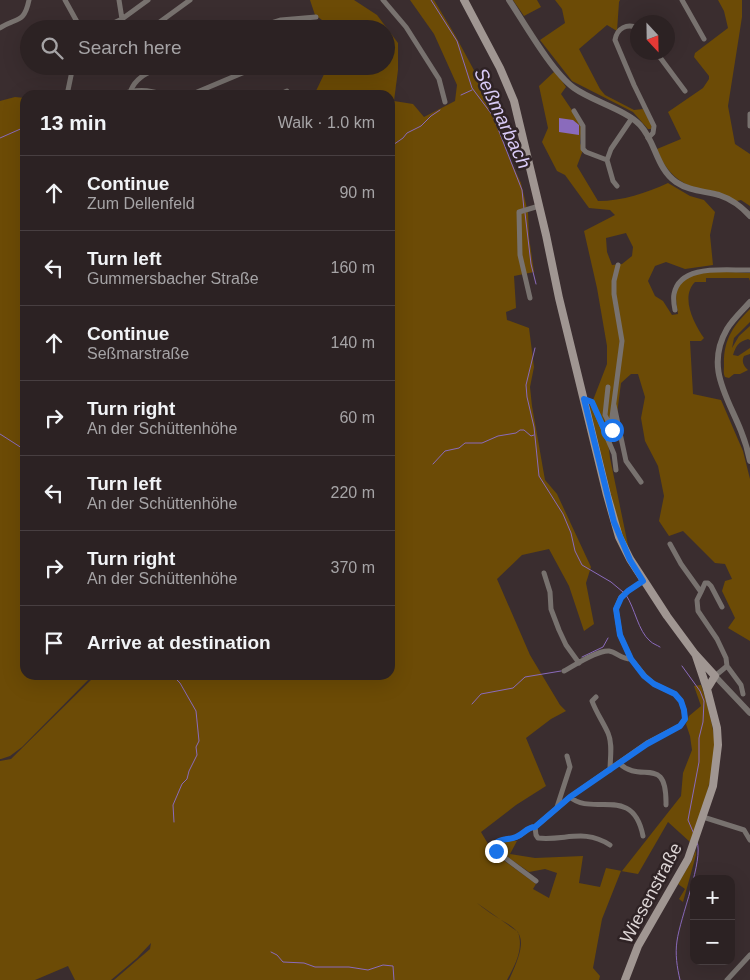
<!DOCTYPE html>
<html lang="en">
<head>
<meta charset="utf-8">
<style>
	body { margin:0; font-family:Arial,sans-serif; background:#382f30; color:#f1f3f6 }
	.controls { position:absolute; right:15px; bottom:15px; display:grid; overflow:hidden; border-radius:10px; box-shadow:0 5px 20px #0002 }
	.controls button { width:45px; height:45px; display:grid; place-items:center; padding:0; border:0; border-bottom:1px solid #483f41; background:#2c2223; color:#f1f3f6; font:25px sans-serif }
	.compass { position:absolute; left:630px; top:15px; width:45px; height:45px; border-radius:50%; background:#2c2223; box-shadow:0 5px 20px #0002; rotate:158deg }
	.stop { position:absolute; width:15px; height:15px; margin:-11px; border:4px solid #1a73e8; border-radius:50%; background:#fff }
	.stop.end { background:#1a73e8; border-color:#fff; box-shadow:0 1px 5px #0008 }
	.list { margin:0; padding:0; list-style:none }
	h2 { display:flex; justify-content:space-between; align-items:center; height:65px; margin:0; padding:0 20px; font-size:21px }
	h2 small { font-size:16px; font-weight:400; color:#a6a4a6 }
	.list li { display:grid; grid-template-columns:32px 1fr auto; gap:15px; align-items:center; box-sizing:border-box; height:75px; padding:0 20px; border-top:1px solid #483f41 }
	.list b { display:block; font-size:19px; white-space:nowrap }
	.list p { margin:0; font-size:16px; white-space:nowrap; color:#a6a4a6 }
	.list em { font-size:16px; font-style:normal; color:#a6a4a6 }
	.icon { flex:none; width:28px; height:28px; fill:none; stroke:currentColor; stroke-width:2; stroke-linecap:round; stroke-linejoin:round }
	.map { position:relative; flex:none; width:750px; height:980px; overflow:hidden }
	.search { position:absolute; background:#2c2223; box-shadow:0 5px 20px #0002; left:20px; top:20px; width:375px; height:55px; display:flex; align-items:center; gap:12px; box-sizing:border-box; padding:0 18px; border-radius:28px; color:#a6a4a6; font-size:19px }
	.panel { position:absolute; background:#2c2223; box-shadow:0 5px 20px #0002; left:20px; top:90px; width:375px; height:590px; border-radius:15px }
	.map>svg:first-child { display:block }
	.green { fill:#6c4b06; fill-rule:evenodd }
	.water { fill:#8a6bbc }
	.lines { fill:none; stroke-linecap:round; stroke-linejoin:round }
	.stream { stroke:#8a6bbc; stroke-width:1 }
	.minor { stroke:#78726f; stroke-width:5 }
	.tertiary { stroke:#78726f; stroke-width:6 }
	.secondary { stroke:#a09692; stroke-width:8 }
	.route { stroke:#1a73e8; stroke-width:6 }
	.labels { text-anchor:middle; stroke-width:5; stroke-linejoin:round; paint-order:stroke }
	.street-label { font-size:18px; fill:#ddd5d5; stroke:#2f2325 }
	.water-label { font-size:19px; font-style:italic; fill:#d9cbf7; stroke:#2f2325 }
</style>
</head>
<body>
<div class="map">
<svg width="750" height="980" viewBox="0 0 750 980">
	<rect width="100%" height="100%" fill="#3a2d2f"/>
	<path class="green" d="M310 0H354L377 15 398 43V70L394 101 413 104 424 117 455 101 457 85 434 34 410 0H434L455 35 483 87 486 101 494 114 508 155 521 183 528 213 529 237 534 272 514 276 516 308 506 312 507 320 529 328 534 367 530 387 532 406 545 480 557 494 591 567 586 583 594 624 584 631 569 586 549 549 522 555 497 579 530 655 560 705 566 711 551 719 526 738 546 786 516 805 481 832 491 849 499 857 536 884 533 889 549 898 557 873 545 869 529 872 496 849C500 840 508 840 517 841L510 854 535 858 583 856 579 883 600 887 606 868 622 871 681 796 683 773 692 750 690 736 686 724 689 716 701 706 694 686 701 685C706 699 716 735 715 749 714 777 700 815 690 842L668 822 638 874 621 871 602 919 593 968 600 976 599 980H509C536 922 514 934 477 903L518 932C524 949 515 965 507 980H114L150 949 151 943 137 958 111 980H75L68 966 35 980H0V761L11 759 96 675H390V95H314L328 66H386V29H330L329 25 315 15Z
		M513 0H537L541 7 524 16Z
		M555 0H620L619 2 617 31 607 25 579 49 600 89 605 95 634 110 643 109 652 126 651 129H648L633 112 572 81 540 40 565 23 562 9Z
		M718 0H742V17L728 106 735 144 750 154V206L741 200 737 201C701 190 671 188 657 149L681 139 668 112 703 88 709 79V76L694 57 695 53 728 28 724 11Z
		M555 71 566 87 561 94 582 125 580 143 583 150 577 166 598 201C623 201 646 193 668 183L690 196 704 200 715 212 710 235 713 265 685 269 666 262 655 266 648 281 655 296 663 301 672 315 678 314C677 306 675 297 677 290 686 265 730 273 750 273V281L749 278H706V282H695C680 297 694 324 704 338L701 341H690L693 394 721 400 743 451 750 479V641L728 628 735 618 722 591 725 581 732 579 725 564 715 563 683 531 669 536 659 521 664 496 658 466 645 441 641 418 645 397 638 374H631L621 383 615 429 607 435 610 458 629 550 620 531 590 408 607 364V346L597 288 584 231 615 215 610 210 589 208 565 175 557 171 542 142 548 128 539 86ZM626 233 633 247 632 256 622 264 612 265 607 252 606 238Z
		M15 97 25 98V675H93L22 747 10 756 1 759H0V101Z
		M750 309V322L734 338 732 348 739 336 750 326V340L748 339C738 342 736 346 733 355L738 356 750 348V354L744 356C741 362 744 366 748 370L740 374H734L729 378 725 377C723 373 724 370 724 366 723 340 733 326 750 309Z
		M696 850V855L683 902 679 899 685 889 678 884 691 862Z"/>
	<path class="water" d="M559 118 573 120 579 125V135L559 132Z"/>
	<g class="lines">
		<path class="stream" d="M431 0 457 41 472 88 493 116 522 190 524 209
			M461 95 472 90
			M0 138 25 127
			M390 147 403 138 407 133 421 126 431 116 440 110
			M525 213 531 264 536 284
			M535 348 526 385 527 397 534 427 539 476 563 514 571 533 575 551 582 565 611 582 623 592
			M0 434 25 450
			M433 464 445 451 459 448 465 443H482L498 436 516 433 520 430H524L531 436 534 435
			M626 595C635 608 638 631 650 641 653 644 657 645 660 647
			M582 657 603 647 608 638
			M682 666 700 691 704 701 703 722 699 738V762L688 820 694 834
			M472 704 481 694 513 688 525 677 561 671
			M174 822 173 805 182 784 187 779 189 771 197 755 196 747 199 741 196 711 180 683 175 678 174 675
			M271 952 277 955 283 962 304 963 315 967H349L368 970 383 965 393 966 394 980
			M680 980C677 967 675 954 677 941 680 918 704 859 697 842"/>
		<path class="minor" d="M65 0 81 29
			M119 0 122 19
			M383 0 406 27 439 79 445 102
			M682 0 704 39
			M157 24 190 0
			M0 28C17 17 24 24 29 0
			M638 28C627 23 617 28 615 40L634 85 654 126 653 133 648 138
			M101 29 122 19 148 0
			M252 29 281 20 316 17
			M656 52 685 91
			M131 90C137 76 149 73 162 66
			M67 95 73 66
			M119 95C135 89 148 89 164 95
			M190 95 259 66
			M278 95 287 91
			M574 111 583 126V149L586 152 607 160 611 149 632 118
			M750 114V126
			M607 160 613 181 617 186
			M530 298 520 255 519 212 539 206
			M675 310C674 305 673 299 674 294 680 263 727 271 750 270
			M608 387 605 415 612 429
			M583 399 592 402 614 454 616 470
			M614 405 626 461 641 482
			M608 438 612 434V417L622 341 614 294V281L618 265
			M670 544 681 564 701 592 697 600 698 611 717 639 726 658 727 666
			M544 573 550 592 551 609 559 630 566 645 579 663
			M701 592 705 583H708L711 586 722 607
			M564 671C575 665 597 650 609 651 617 652 620 659 631 659
			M715 676 727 666 741 685 743 694
			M596 697 592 701C596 712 603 722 608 733 613 744 610 758 610 770
			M619 763C641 785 667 753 666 805
			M570 797C592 817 633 784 643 836
			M557 807 570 767 567 756
			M703 817 744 830 750 840
			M535 827 536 835 538 838C565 841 584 828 610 845
			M536 881 496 851 495 847V843C502 838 509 840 517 837 524 834 527 827 535 827L570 797 647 743 680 726 685 719 684 710 681 701 675 694 654 684 645 676 631 659 620 635 616 609 621 597 628 591 643 581
			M727 980 750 955"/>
		<path class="tertiary" d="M509 0C525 24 552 72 574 88 592 101 626 110 640 125 656 142 656 168 676 182 689 191 704 191 719 195 731 199 741 206 750 216
			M750 302C742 311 733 319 727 329 705 367 727 396 741 431 745 441 748 451 750 461
			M715 676 750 713"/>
		<path class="secondary" d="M464 0 500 68 514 101 546 235 559 298 607 495 619 537 630 559 667 616 695 654 715 676 707 689
			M625 980 638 946 688 859 713 786 718 745 717 728 707 689 696 656"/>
	</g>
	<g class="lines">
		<path class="route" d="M496 851V843C502 838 509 840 516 837 524 834 527 827 535 827L570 797 647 744 680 726 685 719 684 710 681 701 675 694 654 684 644 676 631 659 620 635 616 609 621 598 628 591 643 581 630 560 614 522 584 399 592 402 608 438 612 436V430"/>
	</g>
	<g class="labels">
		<g class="street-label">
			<text transform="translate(651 893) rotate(-62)" y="6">Wiesenstraße</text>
		</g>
		<g class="water-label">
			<text transform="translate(503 118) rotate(65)" y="7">Seßmarbach</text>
		</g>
	</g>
</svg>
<div class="controls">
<button>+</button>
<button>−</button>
</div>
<svg class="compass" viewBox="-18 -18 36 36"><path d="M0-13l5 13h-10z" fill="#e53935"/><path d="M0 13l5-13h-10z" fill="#a6a4a6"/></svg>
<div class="stop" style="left:612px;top:430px"></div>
<div class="stop end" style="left:496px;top:851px"></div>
<div class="search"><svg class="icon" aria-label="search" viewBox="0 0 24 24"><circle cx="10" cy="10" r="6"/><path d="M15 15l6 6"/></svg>Search here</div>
<section class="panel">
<h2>13 min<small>Walk · 1.0 km</small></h2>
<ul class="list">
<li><svg class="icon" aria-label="ahead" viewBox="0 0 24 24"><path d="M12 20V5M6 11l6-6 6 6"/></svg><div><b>Continue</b><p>Zum Dellenfeld</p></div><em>90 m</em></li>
<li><svg class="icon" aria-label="left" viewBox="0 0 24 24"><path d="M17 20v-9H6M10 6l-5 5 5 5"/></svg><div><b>Turn left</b><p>Gummersbacher Straße</p></div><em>160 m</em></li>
<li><svg class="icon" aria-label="ahead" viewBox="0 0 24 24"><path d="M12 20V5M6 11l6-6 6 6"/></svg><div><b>Continue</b><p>Seßmarstraße</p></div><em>140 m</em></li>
<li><svg class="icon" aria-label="right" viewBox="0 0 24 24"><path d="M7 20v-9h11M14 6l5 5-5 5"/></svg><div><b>Turn right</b><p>An der Schüttenhöhe</p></div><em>60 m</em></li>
<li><svg class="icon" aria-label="left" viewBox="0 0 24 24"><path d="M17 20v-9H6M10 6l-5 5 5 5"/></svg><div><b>Turn left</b><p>An der Schüttenhöhe</p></div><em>220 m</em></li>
<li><svg class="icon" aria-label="right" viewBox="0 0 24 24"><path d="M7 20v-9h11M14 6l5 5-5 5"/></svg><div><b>Turn right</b><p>An der Schüttenhöhe</p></div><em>370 m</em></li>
<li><svg class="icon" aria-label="arrive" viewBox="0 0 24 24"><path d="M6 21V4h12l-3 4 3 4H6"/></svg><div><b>Arrive at destination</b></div></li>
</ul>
</section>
</div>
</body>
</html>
